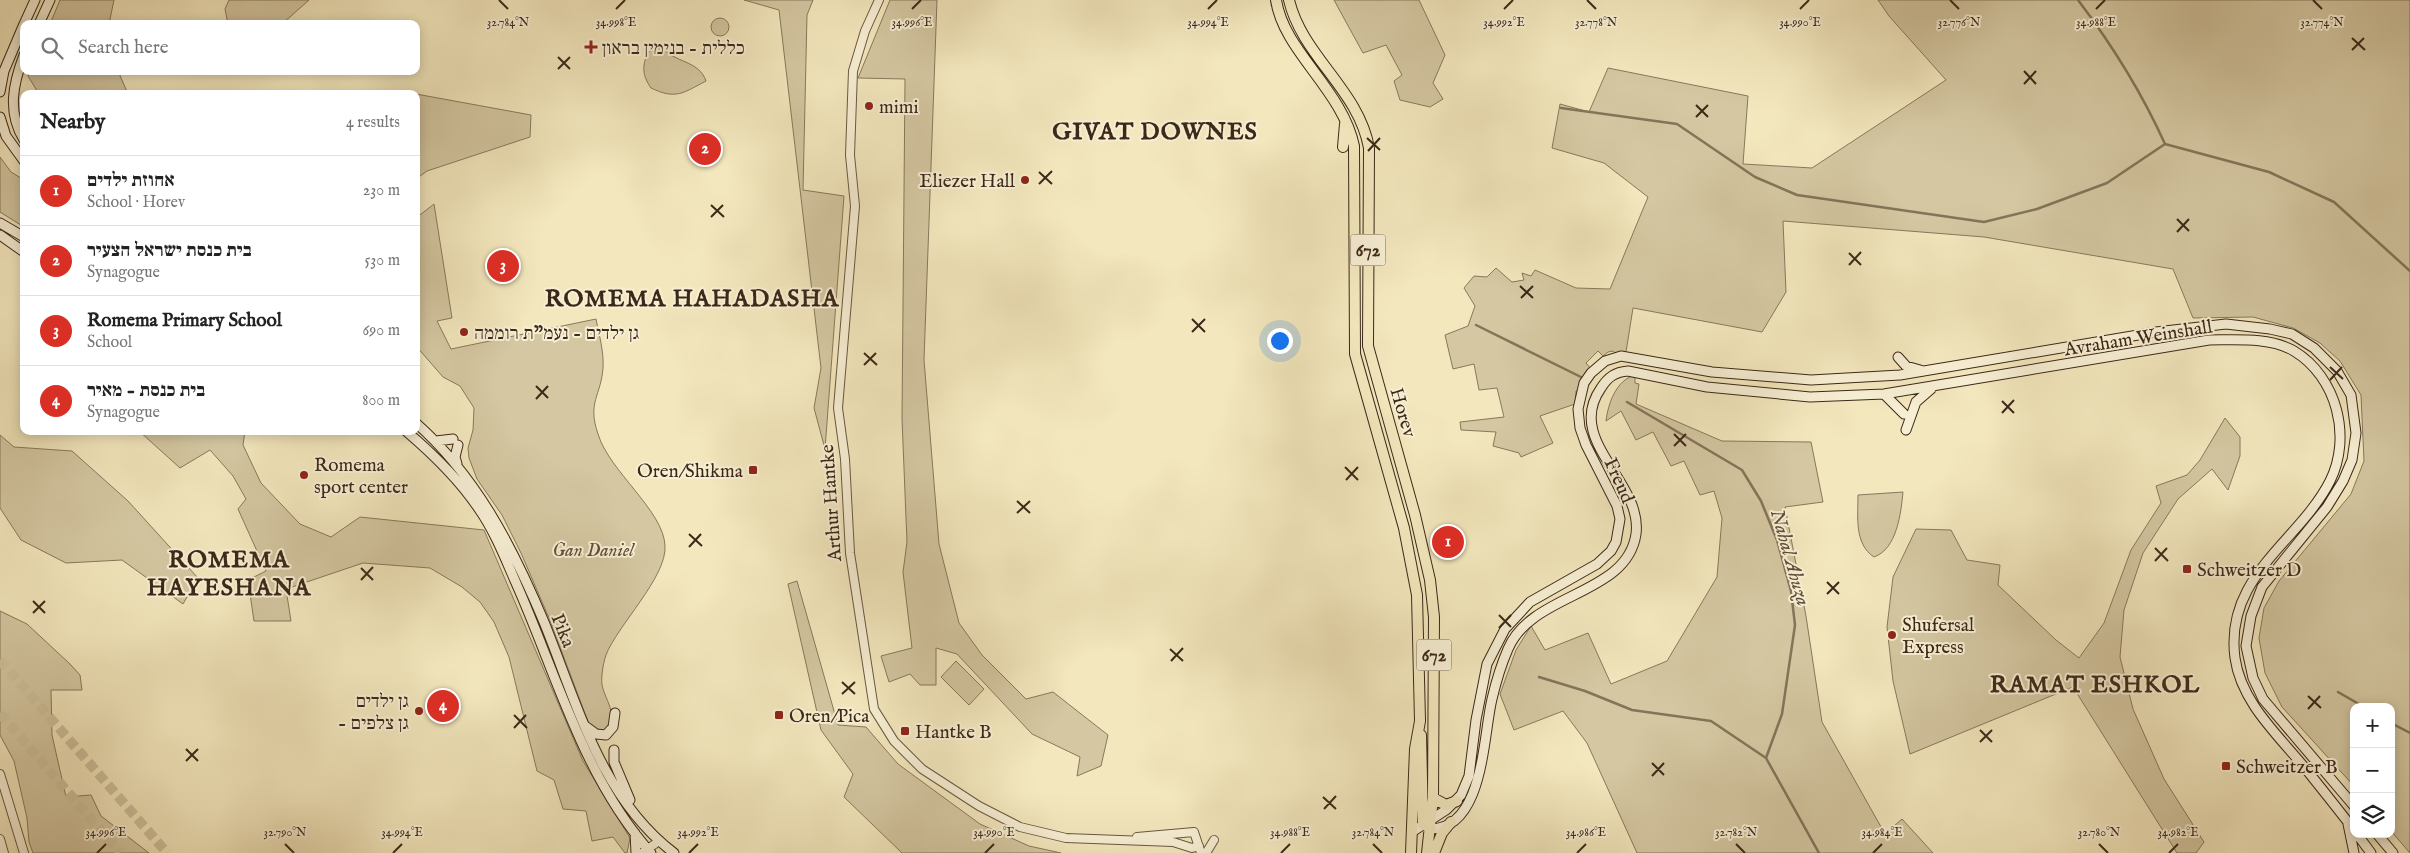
<!DOCTYPE html>
<html lang="en">
<head>
<meta charset="utf-8">
<style>
	body { margin:0; font-family:"IM FELL English","Frank Ruhl Libre",serif; background:#f6f6f6; color:#222 }
	.controls { position:absolute; right:15px; bottom:15px; display:grid; overflow:hidden; border-radius:10px; box-shadow:0 2px 12px #0003 }
	.controls button { width:45px; height:45px; display:grid; place-items:center; padding:0; border:0; border-bottom:1px solid #e0e0e0; background:#fff; color:#222; font:25px sans-serif }
	.you { position:absolute; left:1279px; top:340px; width:18px; height:18px; margin:-12px; border:4px solid #fff; border-radius:50%; background:#1a73e8; box-shadow:0 0 0 8px #1a73e833 }
	.badge { display:grid; place-items:center; width:32px; height:32px; border-radius:50%; background:#d93025; color:#fff; font-size:16px; font-weight:700 }
	.pin { position:absolute; translate:-50% -50%; border:2px solid #fff; box-shadow:0 1px 5px #0006 }
	.list { margin:0; padding:0; list-style:none }
	h2 { display:flex; justify-content:space-between; align-items:center; height:65px; margin:0; padding:0 20px; font-size:21px }
	h2 small { font-size:16px; font-weight:400; color:#767676 }
	.list li { display:grid; grid-template-columns:32px 1fr auto; gap:15px; align-items:center; box-sizing:border-box; height:70px; padding:0 20px; border-top:1px solid #e0e0e0 }
	.list b { display:block; font-size:19px; white-space:nowrap }
	.list p { margin:0; font-size:16px; white-space:nowrap; color:#767676 }
	.list em { font-size:16px; font-style:normal; color:#767676 }
	.icon { flex:none; width:28px; height:28px; fill:none; stroke:currentColor; stroke-width:2; stroke-linecap:round; stroke-linejoin:round }
	.map { position:relative; flex:none; width:2410px; height:853px; overflow:hidden }
	.search { position:absolute; background:#fff; box-shadow:0 2px 12px #0003; left:20px; top:20px; width:400px; height:55px; display:flex; align-items:center; gap:12px; box-sizing:border-box; padding:0 18px; border-radius:10px; color:#767676; font-size:19px }
	.panel { position:absolute; background:#fff; box-shadow:0 2px 12px #0003; left:20px; top:90px; width:400px; height:345px; border-radius:10px }
	.map>svg:first-child { display:block }
	.green { fill:#d4c7a1; stroke:#88785c }
	.lines { fill:none; stroke-linecap:round; stroke-linejoin:round }
	.stream { stroke:#857459; stroke-width:2.5 }
	.trunk-tunnel { stroke:#cec19c; stroke-width:10; stroke-dasharray:10 5; stroke-linecap:butt }
	.tertiary-casing { stroke:#6a5841; stroke-width:10 }
	.secondary-casing { stroke:#3c2818; stroke-width:11 }
	.primary-casing { stroke:#3c2818; stroke-width:12 }
	.tertiary { stroke:#f7efd4; stroke-width:8 }
	.secondary { stroke:#f7efd4; stroke-width:9 }
	.primary { stroke:#f3e7bd; stroke-width:10 }
	.ticks { fill:none; stroke:#3c2818; stroke-width:2 }
	.poi-dot { fill:#8f2418; stroke:#f7efd4; stroke-width:2 }
	.labels { text-anchor:middle; stroke-width:4; stroke-linejoin:round; paint-order:stroke }
	.shield { fill:#f7efd4; stroke:#746450; stroke-width:1 }
	.shield-label { font-size:18px; font-weight:bold; fill:#3c2818 }
	.poi-label { font-size:19px; fill:#3c2818; stroke:#f7efd4; text-anchor:start }
	.street-label { font-size:19px; fill:#3c2818; stroke:#f7efd4 }
	.park-label { font-size:19px; font-style:italic; fill:#62503a; stroke:#f7efd4 }
	.water-label { font-size:20px; font-style:italic; fill:#604e39; stroke:#f7efd4 }
	.district-label { font-size:24px; font-weight:bold; letter-spacing:1px; fill:#3c2818; stroke:#f7efd4 }
	.ticks-label { font-size:12px; text-anchor:middle; fill:#3c2818; stroke:#f7efd4; stroke-width:4; stroke-linejoin:round; paint-order:stroke }
</style>
</head>
<body>
<div class="map">
<svg width="2410" height="853" viewBox="0 0 2410 853">
	<rect width="100%" height="100%" fill="#f3e7bd"/>
	<filter id="stains"><feTurbulence type="fractalNoise" baseFrequency=".004" numOctaves="4"/><feColorMatrix values="0 0 0 0 .2 0 0 0 0 .09 0 0 0 0 .02 0 0 0 .5 -.17"/></filter>
	<radialGradient id="worn" r=".72"><stop offset=".6" stop-color="#630" stop-opacity="0"/><stop offset="1" stop-color="#630" stop-opacity=".3"/></radialGradient>
	<path class="green" d="M60 0H114L109 24H50Z
		M229 0H309L282 24H228L225 9Z
		M744 0H813L807 15 803 190 844 196 825 449 814 408 821 368 779 10Z
		M890 0H937L924 360 939 544 959 623 982 655 1026 699 1053 692 1108 735 1101 766 1077 776 1080 757 1032 734 957 654 936 648V685H920L910 674 889 682 881 656 912 648 903 572 907 542 902 419 905 79 858 78Z
		M1334 0H1419L1445 55 1433 83 1443 99 1430 107 1400 100 1394 81 1402 75 1386 45 1363 53Z
		M1878 0H2410V853L2391 831V707H2354V786L2282 707 2265 673 2259 638 2264 608 2279 581 2351 494 2364 461 2361 395 2340 361 2320 343 2293 328 2253 317 2193 318 2173 269 1984 237 1783 221 1786 292 1762 332 1633 308 1626 352 1617 355 1613 351 1608 352 1603 356 1598 351 1586 363 1591 369 1580 382V388L1576 391 1575 404 1540 416 1553 443 1521 457 1519 453 1493 446 1496 432 1461 430 1460 422 1504 417 1497 388 1479 390 1474 364 1453 369 1445 335 1468 326 1475 306 1464 288 1474 276 1487 277 1496 268 1512 282 1524 280 1522 273 1531 276 1535 270 1576 288 1610 289 1648 197 1604 163 1552 148 1560 104 1589 112 1608 68 1748 96 1743 164 1812 168 1946 80 1889 16Z
		M711 27a9 9 0 1 1 18 0a9 9 0 1 1-18 0Z
		M662 47C674 63 699 60 706 81 683 93 676 100 651 88 642 75 642 66 648 52Z
		M30 71H118L128 94H39L28 76Z
		M416 94 531 115 530 137 427 171 416 179Z
		M0 157 11 172 24 180V227L0 212Z
		M434 204 452 318 437 321 451 349 596 319C599 335 604 351 603 368 601 396 587 402 598 434 609 471 664 511 665 546 667 577 617 626 606 655 603 664 601 676 602 685 605 700 623 723 602 732L589 724 549 618 521 553 502 515 477 479 469 458 468 448 473 430 474 408 460 386 443 377 416 346V218Z
		M1635 375V383L1639 384 1636 404 1722 441 1811 442 1823 502 1785 507 1806 616 1822 722 1885 834 1902 819 1933 853H1637L1587 743 1563 711 1514 730 1500 694 1516 650 1531 626 1545 650 1588 633 1611 684 1667 661 1717 577 1722 518 1714 491 1700 495 1684 461 1671 466 1653 432 1636 440 1621 411 1606 421C1608 404 1616 380 1635 375Z
		M2225 418 2240 437V456L2228 490 2212 469 2178 499 2143 553 2124 610 2120 657 2133 709 2164 779 2204 842 2196 853H2177L2073 687 1910 754 1893 681 1887 627 1893 577 1916 529 1951 530 1967 560 2000 565 1998 585 2056 640 2079 658 2104 623 2131 550 2161 503 2156 486 2187 475 2200 460Z
		M139 431H245L243 445 261 483 300 524 331 537 360 517 484 530 583 761 630 838 627 853H625L613 837 592 841 586 811 563 809 554 780 537 771 509 657 494 622 480 602 462 587 430 568 363 563 286 589 291 621H254L248 580 266 571 238 509 246 499 233 476 210 450 180 468Z
		M0 435 14 447 72 451 128 501 198 578 183 604 122 560 66 563 21 540 0 508Z
		M1903 492C1901 513 1897 549 1874 557 1854 544 1858 516 1858 495Z
		M797 581 838 725 866 727 898 764 980 824 1029 846 1061 853H902L844 797 853 774 821 730 788 584Z
		M0 611 27 624 70 664 80 675 82 690H51L52 735 66 797 91 795 101 816 149 853H33L29 842 27 818 14 761 0 735Z
		M956 661 984 689 969 705 941 677Z"/>
	<g class="lines">
		<path class="stream" d="M2078 0C2113 46 2141 91 2165 144
			M1561 108 1677 124 1755 177 1797 195 1984 222 2037 209 2107 183 2165 144 2269 172 2334 202 2410 271
			M1476 325 1583 378
			M1627 402 1742 470 1761 501 1777 540 1791 591 1795 625 1782 714 1766 758
			M1539 677 1585 691 1632 710 1711 721 1766 758 1819 853
			M2338 692 2364 707
			M2391 723 2410 733"/>
		<path class="trunk-tunnel" d="M0 660 167 853
			M0 713 120 853"/>
		<defs>
			<path id="tertiary" d="M879 0 865 31 853 71 850 155 855 206 838 408 845 459 850 553 874 709 894 741 922 769 979 806 1020 827 1066 838 1173 842 1192 848 1199 846
				M0 774 24 853
				M1194 832 1201 853
				M1137 837 1194 832
				M0 839 4 853
				M642 853 659 841
				M1206 853 1214 840"/>
			<path id="secondary" d="M24 24 35 0
				M39 24 50 0
				M24 55C13 84 7 112 24 140
				M0 92 4 71 24 24
				M0 117 6 136 24 161
				M0 223 24 237
				M0 235 24 252
				M1898 357 1906 366 1920 370
				M1884 394 1904 414
				M416 423C477 477 513 548 544 622 577 703 601 798 674 853
				M1906 430 1916 402 1931 389
				M406 431C433 454 459 479 479 509 495 532 505 558 516 583 557 675 583 777 651 853
				M436 441 453 439
				M457 464 455 457 458 445
				M585 726 596 734 606 735 613 727 615 713
				M614 750V762L630 800
				M2348 824 2354 853
				M1431 829C1484 828 1483 736 1492 699 1496 682 1501 665 1508 649 1532 592 1627 596 1636 534 1643 481 1564 441 1601 388 1608 377 1615 372 1628 371L1707 387 1810 397 1884 394 2209 340C2236 340 2270 337 2294 351 2337 377 2352 437 2330 481 2299 542 2224 576 2235 658 2241 702 2278 735 2305 768 2321 788 2338 809 2354 830
				M1412 832 1446 810 1461 795 1469 776 1476 720 1487 664 1505 629 1530 602 1597 564 1611 551 1616 542 1620 519 1617 506 1586 445 1580 428 1578 409 1584 383 1591 373 1605 361 1621 356 1712 372 1811 380 1900 375 2156 332 2226 324 2270 329 2292 334 2314 348 2337 371 2351 395 2356 433 2352 460 2343 481 2327 507 2262 587 2251 616 2246 646 2253 678 2263 699 2354 806
				M635 833 636 853
				M2357 834 2371 853
				M2377 834 2393 853"/>
			<path id="primary" d="M1276 0C1284 52 1342 89 1354 146L1355 354 1404 528 1417 595 1420 721 1415 749 1411 853
				M1289 0C1302 56 1359 90 1369 148L1368 346 1415 515 1430 580 1434 617 1433 798 1427 853
				M1343 147 1345 124
				M1421 735 1423 824 1431 829
				M1433 798 1446 805 1457 801
				M1434 853 1442 833 1451 822"/>
		</defs>
		<use href="#tertiary" class="tertiary-casing"/>
		<use href="#secondary" class="secondary-casing"/>
		<use href="#primary" class="primary-casing"/>
		<use href="#tertiary" class="tertiary"/>
		<use href="#secondary" class="secondary"/>
		<use href="#primary" class="primary"/>
	</g>
	<path class="ticks" d="M499 0 508 9M1587 0 1596 9M1950 0 1959 9M2313 0 2322 9M616 9 625 0M912 9 921 0M1208 9 1217 0M1504 9 1513 0M1800 9 1809 0M2096 9 2105 0M2352 38 2365 50M2352 50 2364 38M558 57 570 69M558 69 570 57M2024 71 2036 84M2024 84 2036 71M1696 105 1708 117M1696 117 1708 105M1367 138 1380 150M1368 151 1380 138M1039 172 1052 184M1039 184 1052 171M711 205 724 217M711 217 723 205M2177 219 2189 231M2177 232 2189 219M1849 253 1861 265M1849 265 1861 252M1520 286 1533 298M1521 298 1533 286M1192 319 1205 332M1192 332 1205 319M864 353 877 365M864 365 876 353M2330 367 2343 379M2330 380 2342 367M536 386 548 398M536 399 548 386M2002 401 2014 413M2002 413 2014 400M1674 434 1686 446M1674 446 1686 434M1345 467 1358 480M1346 480 1358 467M1017 501 1030 513M1017 513 1030 501M689 534 702 546M689 547 701 534M2155 548 2168 561M2155 561 2167 548M361 568 373 580M361 580 373 567M1827 582 1839 594M1827 594 1839 582M33 601 45 613M33 613 45 601M1499 615 1511 627M1499 628 1511 615M1170 649 1183 661M1171 661 1183 648M842 682 855 694M842 694 855 682M2308 696 2321 708M2308 709 2320 696M514 715 527 728M514 728 526 715M1980 730 1992 742M1980 742 1992 730M186 749 198 761M186 761 198 749M1652 763 1664 775M1652 776 1664 763M1323 797 1336 809M1324 809 1336 796M285 844 294 853M1373 844 1382 853M1736 844 1745 853M2099 844 2108 853M97 853 106 844M393 853 402 844M689 853 698 844M985 853 994 844M1281 853 1290 844M1577 853 1586 844M1873 853 1882 844M2169 853 2178 844"/>
	<g class="poi-dot">
		<path d="M588.5 39.5h5v5h5v5h-5v5h-5v-5h-5v-5h5z"/>
		<circle cx="869" cy="106" r="5"/>
		<circle cx="1025" cy="180" r="5"/>
		<circle cx="464" cy="332" r="5"/>
		<rect x="748" y="465" width="10" height="10" rx="2.5"/>
		<circle cx="304" cy="475" r="5"/>
		<rect x="2182" y="564" width="10" height="10" rx="2.5"/>
		<circle cx="1892" cy="635" r="5"/>
		<circle cx="419" cy="711" r="5"/>
		<rect x="774" y="710" width="10" height="10" rx="2.5"/>
		<rect x="900" y="726" width="10" height="10" rx="2.5"/>
		<rect x="2221" y="761" width="10" height="10" rx="2.5"/>
	</g>
	<g class="labels">
		<g class="shield">
			<rect x="1350.5" y="234.5" width="35" height="31" rx="4"/>
			<rect x="1416.5" y="639.5" width="35" height="31" rx="4"/>
		</g>
		<g class="shield-label">
			<text x="1368" y="256">672</text>
			<text x="1434" y="661">672</text>
		</g>
		<g class="poi-label">
			<text x="602" y="54">כללית - בנימין בראון</text>
			<text x="879" y="113">mimi</text>
			<text x="1015" y="187" text-anchor="end">Eliezer Hall</text>
			<text x="474" y="339">גן ילדים - נעמ"ת רוממה</text>
			<text x="314" y="471">Romema<tspan x="314" dy="22">sport center</tspan></text>
			<text x="743" y="477" text-anchor="end">Oren/Shikma</text>
			<text x="2197" y="576">Schweitzer D</text>
			<text x="1902" y="631">Shufersal<tspan x="1902" dy="22">Express</tspan></text>
			<text x="409" y="707" text-anchor="end">גן ילדים<tspan x="409" dy="22">- גן צלפים</tspan></text>
			<text x="789" y="722">Oren/Pica</text>
			<text x="915" y="738">Hantke B</text>
			<text x="2236" y="773">Schweitzer B</text>
		</g>
		<g class="street-label">
			<text transform="translate(2138 337) rotate(-9)" y="7">Avraham Weinshall</text>
			<text transform="translate(1404 412) rotate(74)" y="7">Horev</text>
			<text transform="translate(1620 480) rotate(66)" y="7">Freud</text>
			<text transform="translate(830 503) rotate(-94)" y="7">Arthur Hantke</text>
			<text transform="translate(564 630) rotate(68)" y="7">Pika</text>
		</g>
		<g class="park-label">
			<text x="593" y="556">Gan Daniel</text>
		</g>
		<g class="water-label">
			<text transform="translate(1791 557) rotate(74)" y="7">Nahal Ahuza</text>
		</g>
		<g class="district-label">
			<text x="1155" y="139">GIVAT DOWNES</text>
			<text x="692" y="306">ROMEMA HAHADASHA</text>
			<text x="229" y="567">ROMEMA<tspan x="229" dy="28">HAYESHANA</tspan></text>
			<text x="2095" y="692">RAMAT ESHKOL</text>
		</g>
	</g>
	<g class="ticks-label">
		<text x="508" y="26">32.784°N</text>
		<text x="1596" y="26">32.778°N</text>
		<text x="1959" y="26">32.776°N</text>
		<text x="2322" y="26">32.774°N</text>
		<text x="616" y="26">34.998°E</text>
		<text x="912" y="26">34.996°E</text>
		<text x="1208" y="26">34.994°E</text>
		<text x="1504" y="26">34.992°E</text>
		<text x="1800" y="26">34.990°E</text>
		<text x="2096" y="26">34.988°E</text>
		<text x="106" y="836">34.996°E</text>
		<text x="402" y="836">34.994°E</text>
		<text x="698" y="836">34.992°E</text>
		<text x="994" y="836">34.990°E</text>
		<text x="1290" y="836">34.988°E</text>
		<text x="1586" y="836">34.986°E</text>
		<text x="1882" y="836">34.984°E</text>
		<text x="2178" y="836">34.982°E</text>
		<text x="285" y="836">32.790°N</text>
		<text x="1373" y="836">32.784°N</text>
		<text x="1736" y="836">32.782°N</text>
		<text x="2099" y="836">32.780°N</text>
	</g>
	<rect width="100%" height="100%" filter="url(#stains)"/>
	<rect width="100%" height="100%" fill="url(#worn)"/>
</svg>
<div class="controls">
<button>+</button>
<button>−</button>
<button><svg class="icon" aria-label="layers" viewBox="0 0 24 24"><path d="M12 4l9 5-9 5-9-5zM3 14l9 5 9-5"/></svg></button>
</div>
<div class="you"></div>
<div class="pin badge" style="left:1448px;top:542px">1</div>
<div class="pin badge" style="left:705px;top:149px">2</div>
<div class="pin badge" style="left:503px;top:266px">3</div>
<div class="pin badge" style="left:443px;top:706px">4</div>
<div class="search"><svg class="icon" aria-label="search" viewBox="0 0 24 24"><circle cx="10" cy="10" r="6"/><path d="M15 15l6 6"/></svg>Search here</div>
<section class="panel">
<h2>Nearby<small>4 results</small></h2>
<ul class="list">
<li><span class="badge">1</span><div><b>אחוזת ילדים</b><p>School · Horev</p></div><em>230 m</em></li>
<li><span class="badge">2</span><div><b>בית כנסת ישראל הצעיר</b><p>Synagogue</p></div><em>530 m</em></li>
<li><span class="badge">3</span><div><b>Romema Primary School</b><p>School</p></div><em>690 m</em></li>
<li><span class="badge">4</span><div><b>בית כנסת - מאיר</b><p>Synagogue</p></div><em>800 m</em></li>
</ul>
</section>
</div>
</body>
</html>
